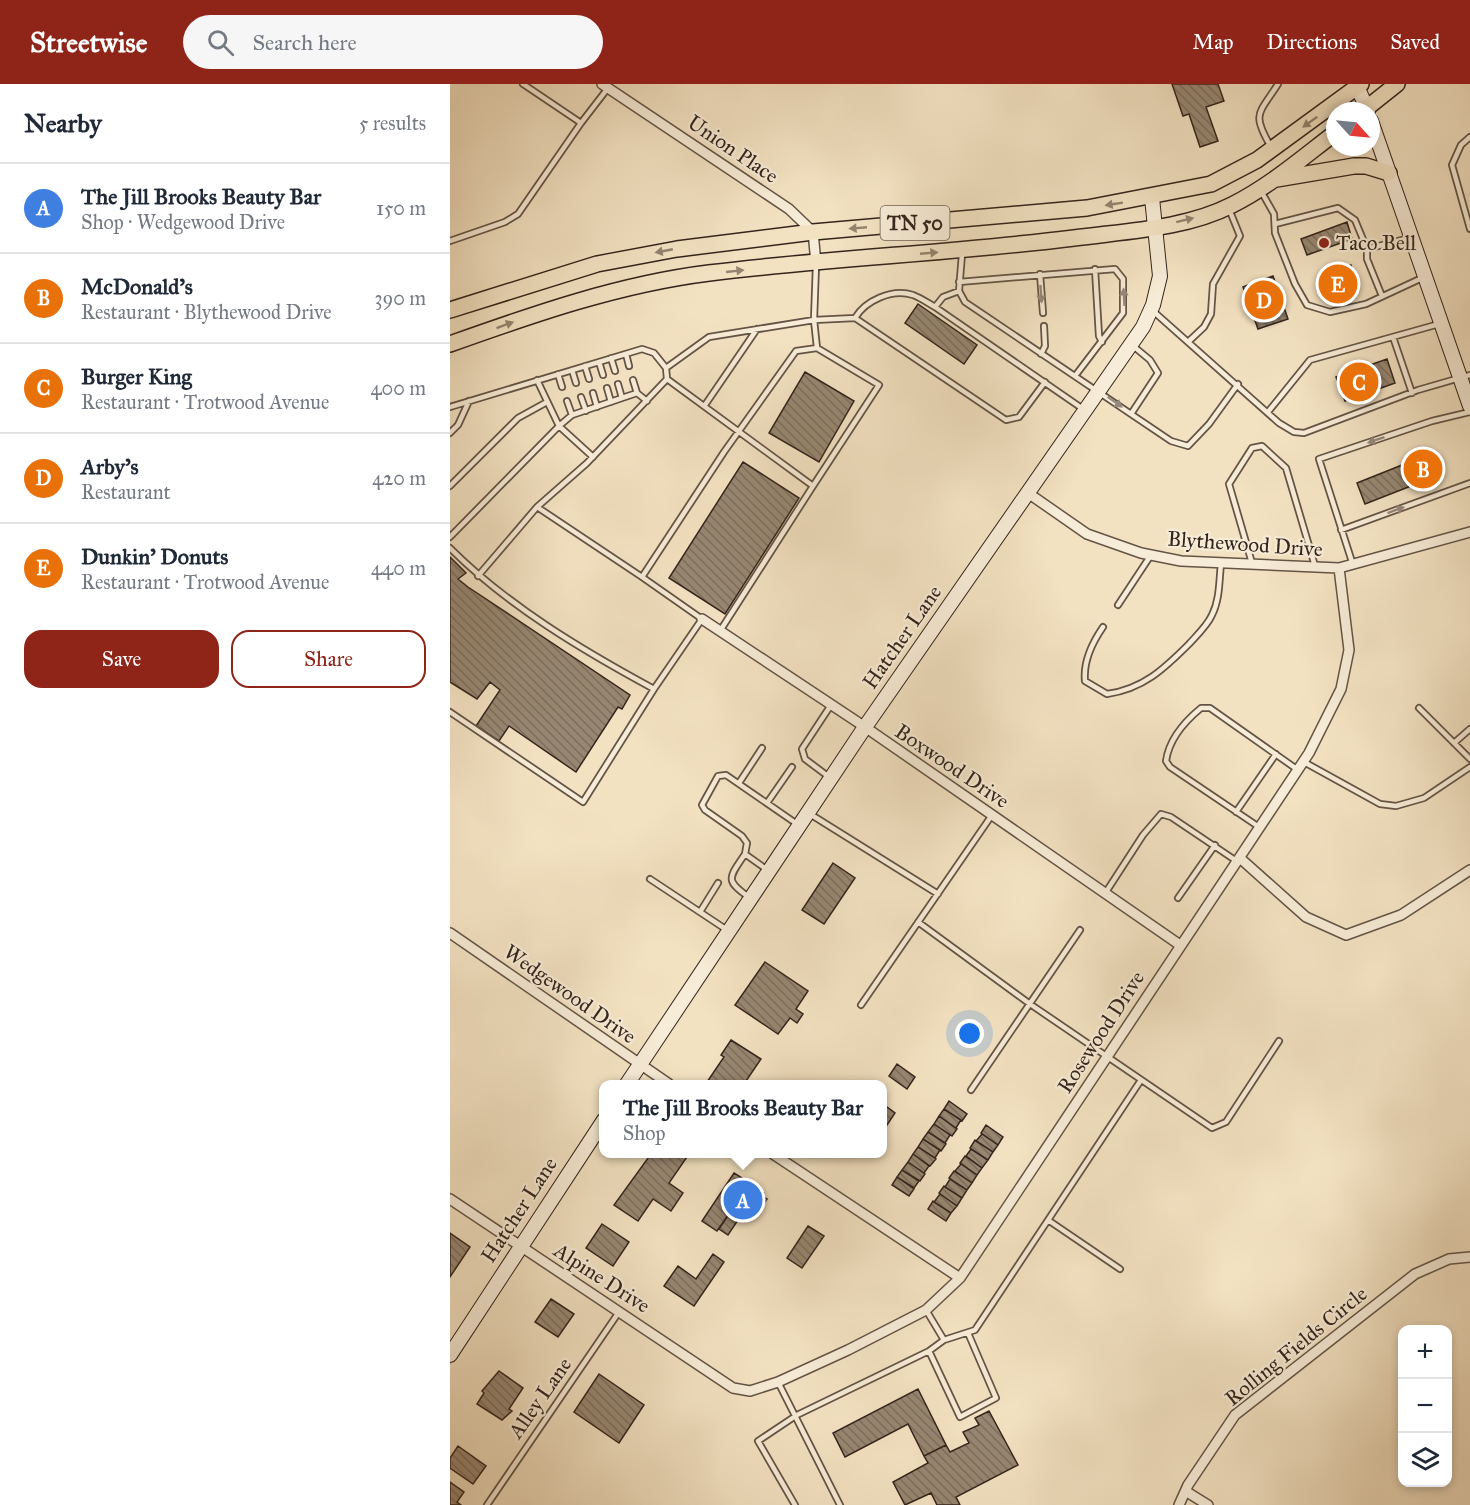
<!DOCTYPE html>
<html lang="en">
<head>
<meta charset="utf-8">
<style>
	body { margin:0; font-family:"IM FELL Great Primer",serif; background:#f6f6f7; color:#1f2937 }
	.controls { position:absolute; right:18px; bottom:18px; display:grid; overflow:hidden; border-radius:12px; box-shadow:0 3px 9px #0003 }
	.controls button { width:54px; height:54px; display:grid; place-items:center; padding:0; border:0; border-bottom:2px solid #e0e1e3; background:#fff; color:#1f2937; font:30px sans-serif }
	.compass { position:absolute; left:876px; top:18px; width:54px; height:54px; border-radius:50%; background:#fff; box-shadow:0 3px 9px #0003; rotate:117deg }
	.you { position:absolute; left:520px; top:950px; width:21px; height:21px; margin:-15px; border:4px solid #fff; border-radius:50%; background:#1a73e8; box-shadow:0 0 0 9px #1a73e833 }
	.badge { display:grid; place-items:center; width:39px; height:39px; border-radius:50%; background:#8f2418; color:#fff; font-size:20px; font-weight:700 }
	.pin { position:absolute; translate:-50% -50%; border:3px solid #fff; box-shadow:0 2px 6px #0006 }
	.popup { position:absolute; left:149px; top:996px; width:288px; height:78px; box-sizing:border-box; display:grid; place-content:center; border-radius:12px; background:#fff; filter:drop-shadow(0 2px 4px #0005); font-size:20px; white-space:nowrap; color:#747a83 }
	.popup b { font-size:22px; color:#1f2937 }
	.popup::after { content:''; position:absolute; left:50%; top:100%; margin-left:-12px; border:12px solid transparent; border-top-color:#fff }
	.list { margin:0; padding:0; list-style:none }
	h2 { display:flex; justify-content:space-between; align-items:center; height:78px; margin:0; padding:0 24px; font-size:26px }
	h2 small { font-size:20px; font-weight:400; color:#747a83 }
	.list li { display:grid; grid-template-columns:39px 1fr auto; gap:18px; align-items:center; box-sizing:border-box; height:90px; padding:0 24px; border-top:2px solid #e0e1e3 }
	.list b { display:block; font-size:22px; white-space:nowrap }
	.list p { margin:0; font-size:20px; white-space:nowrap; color:#747a83 }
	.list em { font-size:20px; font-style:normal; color:#747a83 }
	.actions { display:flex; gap:12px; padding:18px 24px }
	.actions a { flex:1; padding:14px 0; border:2px solid #8f2418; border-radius:18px; text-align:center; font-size:21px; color:#8f2418 }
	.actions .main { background:#8f2418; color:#fff }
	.icon { flex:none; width:33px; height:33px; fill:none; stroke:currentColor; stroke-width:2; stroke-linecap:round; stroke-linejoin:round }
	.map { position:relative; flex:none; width:1020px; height:1421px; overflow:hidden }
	header { display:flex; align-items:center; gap:36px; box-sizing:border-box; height:84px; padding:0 30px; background:#8f2418; color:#fff }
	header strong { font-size:28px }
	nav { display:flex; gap:33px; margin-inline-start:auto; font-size:21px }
	.search { width:420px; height:54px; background:#f6f6f7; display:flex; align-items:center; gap:15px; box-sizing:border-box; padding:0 21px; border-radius:33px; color:#747a83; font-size:22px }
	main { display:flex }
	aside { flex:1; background:#fff }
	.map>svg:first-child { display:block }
	.building { fill:url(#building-back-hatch); stroke:#34241c; stroke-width:1.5 }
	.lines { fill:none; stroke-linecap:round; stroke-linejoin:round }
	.lane-casing { stroke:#645446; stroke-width:8 }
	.street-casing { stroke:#645446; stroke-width:12 }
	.secondary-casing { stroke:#34241c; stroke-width:16 }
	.primary-casing { stroke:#34241c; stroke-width:18 }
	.lane { stroke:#f7ecd7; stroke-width:4.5 }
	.street { stroke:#f7ecd7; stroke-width:9 }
	.secondary { stroke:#f7ecd7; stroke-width:14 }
	.primary { stroke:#f3e2c2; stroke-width:15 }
	.oneway { fill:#94836f }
	.oneway2 { fill:#96887a }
	.poi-dot { fill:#8f2418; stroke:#f7ecd7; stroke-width:2 }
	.labels { text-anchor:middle; stroke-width:4.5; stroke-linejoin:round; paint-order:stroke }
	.shield { fill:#f7ecd7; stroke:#6e6054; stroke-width:1.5 }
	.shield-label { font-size:20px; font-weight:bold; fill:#34241c }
	.street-label { font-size:21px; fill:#34241c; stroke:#f7ecd7 }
	.poi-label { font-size:21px; fill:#34241c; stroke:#f7ecd7; text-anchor:start }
</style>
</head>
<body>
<header>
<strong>Streetwise</strong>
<div class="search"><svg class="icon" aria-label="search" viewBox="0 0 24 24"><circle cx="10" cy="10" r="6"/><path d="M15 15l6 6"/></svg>Search here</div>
<nav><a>Map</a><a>Directions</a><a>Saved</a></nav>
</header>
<main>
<aside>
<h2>Nearby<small>5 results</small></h2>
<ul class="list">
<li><span class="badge" style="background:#3f7fe0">A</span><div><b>The Jill Brooks Beauty Bar</b><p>Shop · Wedgewood Drive</p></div><em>150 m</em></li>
<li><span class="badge" style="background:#e8710a">B</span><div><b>McDonald's</b><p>Restaurant · Blythewood Drive</p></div><em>390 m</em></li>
<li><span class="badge" style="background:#e8710a">C</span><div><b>Burger King</b><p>Restaurant · Trotwood Avenue</p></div><em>400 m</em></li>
<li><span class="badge" style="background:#e8710a">D</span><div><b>Arby's</b><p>Restaurant</p></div><em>420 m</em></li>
<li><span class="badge" style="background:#e8710a">E</span><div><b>Dunkin' Donuts</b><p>Restaurant · Trotwood Avenue</p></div><em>440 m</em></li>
</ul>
<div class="actions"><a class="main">Save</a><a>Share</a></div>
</aside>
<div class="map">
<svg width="1020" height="1421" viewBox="0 0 1020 1421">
	<defs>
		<pattern id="building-back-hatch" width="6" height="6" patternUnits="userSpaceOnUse" patternTransform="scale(1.5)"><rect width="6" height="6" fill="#978772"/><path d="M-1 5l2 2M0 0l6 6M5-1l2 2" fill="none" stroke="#7c6e5d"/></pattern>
	</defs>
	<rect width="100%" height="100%" fill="#f3e2c2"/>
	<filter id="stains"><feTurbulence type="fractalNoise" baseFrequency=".00333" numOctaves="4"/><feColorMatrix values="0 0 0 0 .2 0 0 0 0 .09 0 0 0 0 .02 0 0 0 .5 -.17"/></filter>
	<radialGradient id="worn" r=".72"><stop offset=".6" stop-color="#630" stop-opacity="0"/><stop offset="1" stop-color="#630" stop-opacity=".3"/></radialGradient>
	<path class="building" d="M722 0H768L774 17 756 23 768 57 750 63 739 30 733 32Z
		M897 138 902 155 857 171 851 155Z
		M901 181 905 202 879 213 872 196 889 190 888 183Z
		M823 192 838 235 808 245 793 203Z
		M468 220 527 261 514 280 455 239Z
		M937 275 945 299 895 317 886 293Z
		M355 288 404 317 369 378 319 349Z
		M980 367 989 391 915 420 907 399 962 377 961 375Z
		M293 378 349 414 275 530 219 494Z
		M0 473 16 489 8 495 18 503 180 611 172 625 168 623 126 688 59 642 49 657 26 642 50 606 40 598 27 615 0 598Z
		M383 779 405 794 374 840 352 826Z
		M315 878 358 907 346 925 353 930 347 939 340 934 328 950 285 921Z
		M281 956 311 975 294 1000H260L257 998 274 973 271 971Z
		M447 980 465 993 457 1005 439 992Z
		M499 1017 517 1030 512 1037 494 1025Z
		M433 1020 445 1029 433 1047Z
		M494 1025 511 1036 506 1044 489 1032Z
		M489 1032 507 1045 502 1052 484 1040Z
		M484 1040 500 1051 495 1059 478 1048Z
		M536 1041 553 1053 548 1061 531 1049Z
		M478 1048 496 1060 491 1067 473 1055Z
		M532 1050 548 1061 543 1068 526 1057Z
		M473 1055 490 1066 485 1074 468 1063Z
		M525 1056 543 1068 538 1076 520 1064Z
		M468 1063 486 1075 480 1082 463 1070Z
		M521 1065 538 1076 532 1084 516 1072Z
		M201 1070H239L219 1099 233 1109 221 1127 203 1115 188 1137 164 1121Z
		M463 1070 479 1082 474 1089 458 1078Z
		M515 1072 532 1084 527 1091 510 1079Z
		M458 1078 475 1090 470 1097 452 1086Z
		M511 1080 527 1091 522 1099 505 1087Z
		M452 1086 469 1097 464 1104 447 1093Z
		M504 1087 522 1099 517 1106 499 1094Z
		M284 1089 300 1099 267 1147 252 1137Z
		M447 1093 464 1105 459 1112 442 1101Z
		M500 1095 517 1106 512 1114 495 1103Z
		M300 1099 314 1109 312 1112 317 1115 307 1129 303 1126 295 1137 281 1127Z
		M494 1102 512 1114 507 1122 489 1109Z
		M490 1110 507 1122 501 1129 484 1118Z
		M483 1117 501 1129 496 1137 478 1125Z
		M281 1127 290 1133 278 1151 269 1145Z
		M152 1140 179 1158 163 1182 136 1164Z
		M358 1142 374 1152 352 1184 337 1174Z
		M0 1149 20 1163 0 1193Z
		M263 1170 274 1178 244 1222 214 1202 228 1182 246 1195Z
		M101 1215 124 1230 108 1253 85 1238Z
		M49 1287 73 1304 59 1325 62 1327 52 1336 27 1320 34 1309 32 1307Z
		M149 1290 194 1321 169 1359 124 1328Z
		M468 1305 496 1361 474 1372 458 1340 395 1373 383 1349Z
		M539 1327 568 1381 506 1413 510 1421H487L481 1409 455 1421 443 1398 478 1379 474 1372 496 1361 500 1368 519 1359 513 1348 529 1341 525 1334Z
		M8 1362 36 1382 23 1400 0 1384V1374Z
		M0 1398 14 1408 7 1418 11 1421H0Z"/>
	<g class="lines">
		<defs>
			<path id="lane" d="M131 39 158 4
				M1020 53 1011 61 1002 81 1020 145
				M821 63C801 29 809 30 828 0
				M811 107 824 130 825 149 845 200 857 221 880 228 916 220 972 194
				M825 140 888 124 905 136 917 165 959 154
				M0 157 55 138 68 130 131 39 73 0
				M917 165V175L932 212
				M512 170 509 207 515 218 721 357 738 362 759 340 788 300
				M645 185 649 252 652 258
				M590 190 593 229
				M509 198 665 185 673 195V229L625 292
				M485 223 633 325
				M703 227 829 339 844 348 854 349 968 306 1020 291
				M405 234C415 217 442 204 463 211 471 214 478 219 485 223L493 213 509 207
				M943 253 962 309
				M738 258 754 243 761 230 763 200 790 152 779 125
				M176 270 179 282
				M591 270 595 262 594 242
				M161 274 165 287
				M149 278 153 291
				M135 282 139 295
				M122 286 126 299
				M108 290 112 303
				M217 295 363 402 429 301 367 264 364 236 366 181
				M183 296 187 309 197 317
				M157 304 161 318
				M143 309 147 323
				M131 313 136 327
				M172 314 187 309
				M117 317 122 331
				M255 321 307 245
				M0 323 192 265 204 269 216 284 259 253 364 236 405 234 556 336 569 333 595 298
				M818 328 860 276 989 240
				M681 330 708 289 700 276 682 261
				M0 349 8 341 19 317
				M143 373 109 342 122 331 172 314 168 300
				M0 402 68 334 97 318
				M87 423 192 493
				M891 446 1020 399
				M0 453 109 342 87 296
				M0 464C58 522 132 566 204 605L252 535 192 493 274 368 346 267 367 264
				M802 479 779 400 802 364 812 362 836 384 865 482
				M903 481 869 375 982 337 1020 328
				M28 492 87 423 137 379 217 295 216 284
				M668 521 701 471
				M653 543C642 559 633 577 635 597L657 610C693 605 714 585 739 560 747 551 757 542 762 531 770 515 769 497 771 480
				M270 547 363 402
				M969 624 1020 675
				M0 628 133 718 204 605
				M1004 659 1020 645
				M854 678 930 720 946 722 974 714 1020 683
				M379 693 355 675 352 665 381 621
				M289 699 312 664
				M317 719 342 683
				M786 728 826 670
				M360 730 488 810
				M809 743 720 683 716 677C719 655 734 638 751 624H760L848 686
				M295 770C279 794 274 796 300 814
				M316 785 295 770 297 759 292 752 255 726 252 721 268 692 276 691 347 740
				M200 795 277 846
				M656 808 693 751 711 730 721 733 788 778
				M728 814 765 761
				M250 828 268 799
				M468 838 580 920 762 1044 776 1038 829 957
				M411 921 542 731
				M521 1006 630 846
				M598 1136 670 1185
				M476 1226 494 1256
				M479 1267 510 1333 546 1314 518 1249
				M328 1298 390 1421
				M37 1421 169 1228
				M345 1421 308 1357 347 1331 479 1267 494 1256 525 1246 691 996"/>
			<path id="street" d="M152 0 339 125 363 148 366 179
				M578 409 637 450 691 469 731 477 889 484 1020 448
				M252 535 415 643 730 861
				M791 775 856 833 896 851 951 831 1020 786
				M0 849 219 1000
				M323 1070 510 1194
				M0 1115 283 1304 300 1307 328 1298 398 1266 476 1226 510 1194 859 669 891 605 899 566 889 484
				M737 1408 758 1421
				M729 1421 738 1401 785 1331 965 1190 999 1175 1020 1173"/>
			<path id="secondary" d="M906 0 918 27
				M921 37 1020 322
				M177 1000 415 643 693 243 703 221 710 192 702 114
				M0 1271 154 1036"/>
			<path id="primary" d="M913 27 947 0
				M827 95 904 82H916L939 89
				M0 226 147 180 227 165 363 148 637 124 761 100 807 76 911 0
				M0 260C84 230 170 200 259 189 381 174 503 169 624 154 676 147 735 145 782 121 820 102 852 74 885 49"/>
		</defs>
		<use href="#lane" class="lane-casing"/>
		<use href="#street" class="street-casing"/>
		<use href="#secondary" class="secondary-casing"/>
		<use href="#primary" class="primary-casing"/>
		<use href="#lane" class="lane"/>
		<use href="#street" class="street"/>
		<use href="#secondary" class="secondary"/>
		<use href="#primary" class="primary"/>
	</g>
	<defs><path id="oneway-solid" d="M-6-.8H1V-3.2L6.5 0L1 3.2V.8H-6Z" transform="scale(1.5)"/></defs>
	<g class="oneway">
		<use href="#oneway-solid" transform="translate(860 38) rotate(144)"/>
		<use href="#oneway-solid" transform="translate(664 120) rotate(171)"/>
		<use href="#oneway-solid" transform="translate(735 136) rotate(-14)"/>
		<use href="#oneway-solid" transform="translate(408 144) rotate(175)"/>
		<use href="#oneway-solid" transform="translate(214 167) rotate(169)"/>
		<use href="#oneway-solid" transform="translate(479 169) rotate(-5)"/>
		<use href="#oneway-solid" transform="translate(285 187) rotate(-6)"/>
		<use href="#oneway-solid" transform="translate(55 241) rotate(-20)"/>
	</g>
	<g class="oneway2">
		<use href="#oneway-solid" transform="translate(591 210) rotate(86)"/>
		<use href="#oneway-solid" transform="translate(674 213) rotate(-93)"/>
		<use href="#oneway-solid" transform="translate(665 318) rotate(36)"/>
		<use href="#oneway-solid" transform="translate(926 356) rotate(161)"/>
		<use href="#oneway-solid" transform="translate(946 426) rotate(-20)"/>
	</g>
	<circle class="poi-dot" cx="874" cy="159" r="6"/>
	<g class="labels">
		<rect class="shield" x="430.5" y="122" width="69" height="34" rx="4.5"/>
		<g class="shield-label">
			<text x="465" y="146">TN 50</text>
		</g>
		<g class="street-label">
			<text transform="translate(283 65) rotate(34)" y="7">Union Place</text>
			<text transform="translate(795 460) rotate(4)" y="7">Blythewood Drive</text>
			<text transform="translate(452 553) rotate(-55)" y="7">Hatcher Lane</text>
			<text transform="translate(502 682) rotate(34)" y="7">Boxwood Drive</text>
			<text transform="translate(120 910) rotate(35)" y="7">Wedgewood Drive</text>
			<text transform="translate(651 948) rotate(-57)" y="7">Rosewood Drive</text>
			<text transform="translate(69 1126) rotate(-57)" y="7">Hatcher Lane</text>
			<text transform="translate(152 1194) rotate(33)" y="7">Alpine Drive</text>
			<text transform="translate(846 1262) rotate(-39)" y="7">Rolling Fields Circle</text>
			<text transform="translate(90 1314) rotate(-55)" y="7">Alley Lane</text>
		</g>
		<g class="poi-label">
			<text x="886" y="166">Taco Bell</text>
		</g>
	</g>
	<rect width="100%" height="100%" filter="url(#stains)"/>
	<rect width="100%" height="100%" fill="url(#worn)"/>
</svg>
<div class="controls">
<button>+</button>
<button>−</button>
<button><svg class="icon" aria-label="layers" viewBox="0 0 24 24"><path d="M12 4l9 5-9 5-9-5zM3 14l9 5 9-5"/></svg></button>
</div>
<svg class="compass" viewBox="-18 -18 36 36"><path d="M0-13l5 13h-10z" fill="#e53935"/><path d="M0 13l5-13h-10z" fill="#747a83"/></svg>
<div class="you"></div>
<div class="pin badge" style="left:293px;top:1116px;background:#3f7fe0">A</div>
<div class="popup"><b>The Jill Brooks Beauty Bar</b>Shop</div>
<div class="pin badge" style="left:973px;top:385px;background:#e8710a">B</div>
<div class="pin badge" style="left:909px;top:298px;background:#e8710a">C</div>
<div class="pin badge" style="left:814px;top:216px;background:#e8710a">D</div>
<div class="pin badge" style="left:888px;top:200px;background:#e8710a">E</div>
</div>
</main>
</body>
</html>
